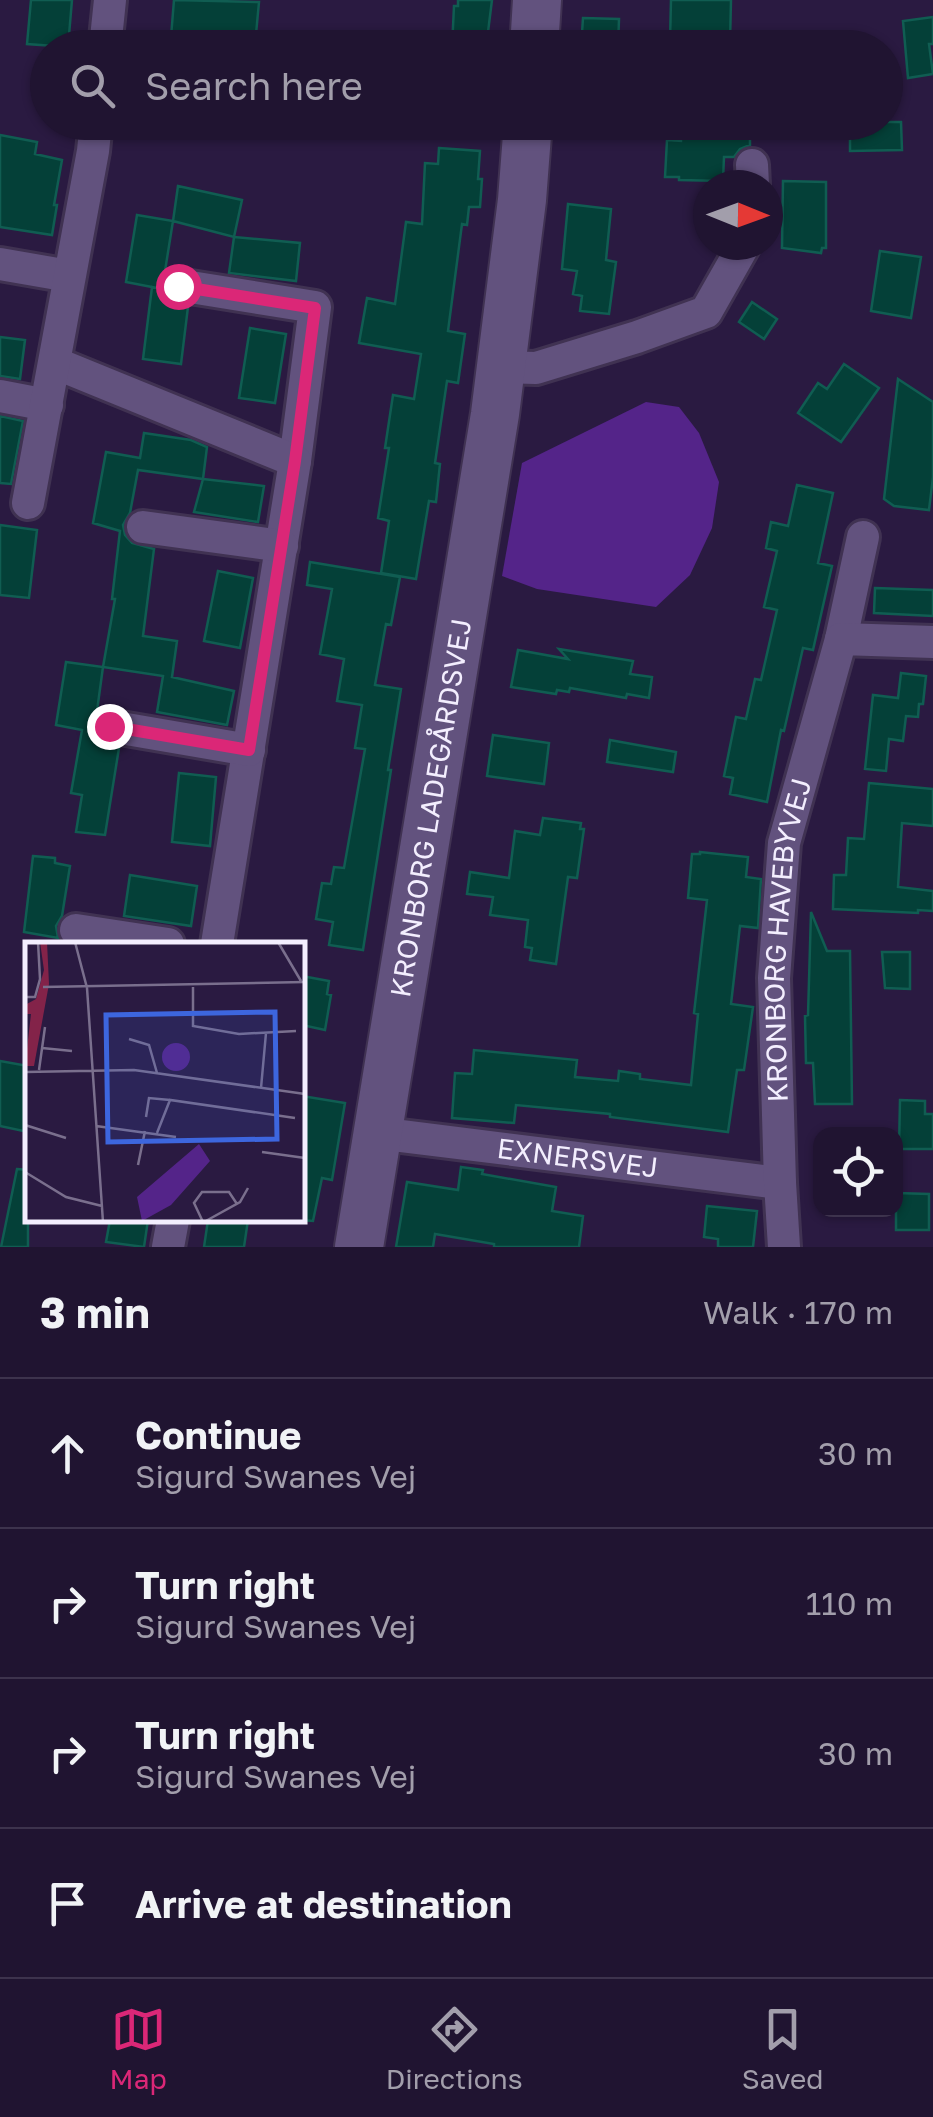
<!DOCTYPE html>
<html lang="en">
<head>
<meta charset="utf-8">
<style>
	body { margin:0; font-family:"Golos Text",sans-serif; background:#2d213d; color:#f1f3f6 }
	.controls { position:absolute; right:30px; bottom:30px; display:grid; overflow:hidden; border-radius:20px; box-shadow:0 2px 8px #0004 }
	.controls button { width:90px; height:90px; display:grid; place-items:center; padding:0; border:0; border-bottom:2px solid #3d334d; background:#201431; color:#f1f3f6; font:50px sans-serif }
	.compass { position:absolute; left:693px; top:170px; width:90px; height:90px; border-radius:50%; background:#201431; box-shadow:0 2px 8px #0004; rotate:91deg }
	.stop { position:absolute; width:30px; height:30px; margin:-22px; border:8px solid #db2777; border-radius:50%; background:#fff }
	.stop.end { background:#db2777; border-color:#fff; box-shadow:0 2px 10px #0008 }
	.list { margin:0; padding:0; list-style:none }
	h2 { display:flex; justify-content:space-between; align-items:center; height:130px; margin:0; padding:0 40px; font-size:42px }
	h2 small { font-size:32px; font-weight:400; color:#a29eab }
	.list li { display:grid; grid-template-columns:65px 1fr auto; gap:30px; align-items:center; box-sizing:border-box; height:150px; padding:0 40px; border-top:2px solid #3d334d }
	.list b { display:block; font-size:38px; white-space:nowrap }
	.list p { margin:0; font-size:32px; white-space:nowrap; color:#a29eab }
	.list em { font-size:32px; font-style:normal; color:#a29eab }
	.icon { flex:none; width:55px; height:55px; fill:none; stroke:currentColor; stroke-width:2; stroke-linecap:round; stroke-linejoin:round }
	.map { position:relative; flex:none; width:933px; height:1247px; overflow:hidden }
	.search { position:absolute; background:#201431; box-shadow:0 2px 8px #0004; left:30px; right:30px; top:30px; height:110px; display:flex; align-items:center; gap:25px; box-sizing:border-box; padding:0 35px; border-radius:55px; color:#a29eab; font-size:38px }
	.sheet { height:730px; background:#201431 }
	nav { display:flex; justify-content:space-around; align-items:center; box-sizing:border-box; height:140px; border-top:2px solid #3d334d; background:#201431; font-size:28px; color:#a29eab }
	nav a { display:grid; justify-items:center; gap:5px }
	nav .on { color:#db2777 }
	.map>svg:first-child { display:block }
	.water { fill:#542489 }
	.building { fill:#044038; stroke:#105d52; stroke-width:2.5 }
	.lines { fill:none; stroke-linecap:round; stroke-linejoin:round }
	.street-casing { stroke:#403252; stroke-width:38 }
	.secondary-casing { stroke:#403252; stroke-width:52 }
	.street { stroke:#62527e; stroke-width:32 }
	.secondary { stroke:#62527e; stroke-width:48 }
	.route { stroke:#db2777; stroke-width:12 }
	.labels { text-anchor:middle; stroke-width:8; stroke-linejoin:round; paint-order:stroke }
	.street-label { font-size:28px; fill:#f3eefe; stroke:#211037 }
	.inset-road { fill:none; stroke:#7a6f8d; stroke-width:2.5 }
	.view { fill:#3d66de; fill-opacity:0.15; stroke:#3d66de; stroke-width:5 }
	.inset-edge { fill:none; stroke:#f3eefe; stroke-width:5 }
</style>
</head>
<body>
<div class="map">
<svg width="933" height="1247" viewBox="0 0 933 1247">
	<rect width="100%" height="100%" fill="#2a1a41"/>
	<path class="water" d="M646 402 679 407 699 433 719 482 712 528 690 575 656 607 537 589 502 576 522 463Z"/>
	<path class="building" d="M31 0H72L68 47 27 44Z
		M174 0 259 2 255 45 171 37Z
		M458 0H492L486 48H452L454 6H458Z
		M671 0H731L730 42 670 41Z
		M933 17V44H929L933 74 908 78 903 21Z
		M583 18 619 19 618 48H581Z
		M682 122H750V145L740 149 734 157H724L723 181 679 180V177H665L667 140 681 141Z
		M874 122H901L902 150 850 151V124Z
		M0 135 37 142 35 154 62 160 54 205H57L52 235 0 227Z
		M439 148 480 151 478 179H482L480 207H469L467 225 462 224 448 331 465 334 458 383 447 381 435 463 440 464 436 502 429 501 416 579 381 573 389 521 378 518 389 448H385L393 395 414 399 421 354 359 343 367 298 395 304 406 222 422 224 425 163 438 164Z
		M783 181 826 182V248H822L821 253 782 248Z
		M178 186 242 200 234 237 173 221Z
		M568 204 611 209 606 260 616 262 609 314 580 311 582 296 573 294 577 271 562 269Z
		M137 215 173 221 165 271 158 283 160 293 166 301 188 307 181 364 143 359 152 287 157 288 126 282Z
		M234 237 300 243 296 281 229 273Z
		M880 251 921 257 911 318 871 311Z
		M752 302 777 319 764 339 739 322Z
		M250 328 286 334 275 403 239 398Z
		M0 337 25 340 20 379 0 376Z
		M844 364 879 388 841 442 798 413 818 383 827 389Z
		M898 379 933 402V477L929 510 894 506 884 499Z
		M0 416 23 421 11 484 0 483Z
		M144 433 191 440 207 447 203 479 138 470 130 513 123 525 125 535 132 543 154 549 143 636 177 641 172 677 234 691 227 725 157 712 163 676 103 667 115 599H112L120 531 93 523 106 452 140 458Z
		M203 479 264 486 258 522 194 512Z
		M797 485 833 493 818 563 832 566 813 650 803 648 784 731 781 730 767 802 730 794 733 778 724 776 736 717 746 719 755 679 761 680 777 610 764 607 777 551 766 548 771 522 788 526Z
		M0 525 37 530 29 598 0 595Z
		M310 562 400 577 391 625 386 624 375 685 401 689 388 770H391L363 950 329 945 333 922 316 919 322 883 331 884 334 867 344 868 365 749 355 748 362 705 337 701 344 659 320 654 332 589 307 585Z
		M218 571 253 578 240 648 204 641Z
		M875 588 933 590V616L874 613Z
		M559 649 633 661 630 674 652 677 649 698 627 694 626 698 570 688 569 692 557 690 556 694 511 687 518 650 568 659Z
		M66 662 103 667 97 711 90 722V732L97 742 119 748 105 835 76 832 82 795 71 793 82 730 56 725Z
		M901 673 926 676 923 704H919L918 717 906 716 903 741 889 739 886 771 865 769 873 695 898 698Z
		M493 735 549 743 544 784 487 776Z
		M610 740 676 752 673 772 607 762Z
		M179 773 216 777 210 846 172 842Z
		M869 783 933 789V826L902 823 898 887 933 891V911L918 910V913L833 909 834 875H846L848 838 864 839Z
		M543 818 581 823 580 829H584L577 878 568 877 556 964 530 960 532 948 525 947 528 920 490 915 493 897 467 894 470 872 509 878 515 831 540 835Z
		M700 852 748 857 746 877 761 879 758 928 740 926 731 1004 753 1007 744 1070H737L728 1132 610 1117V1114L516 1105 514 1123 452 1118 455 1073 472 1074 474 1050 577 1060 575 1077 618 1081 619 1071 640 1074V1079L691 1085 698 1014 694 1013 707 900 688 898 692 854H700Z
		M33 856 55 858V863L70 866 62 916 56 926 58 938 24 932Z
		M130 875 197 886 191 926 124 916Z
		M811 912 827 951H850L852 1104H815L813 1063H806L805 1016 808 1015Z
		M882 952H910V989L885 988Z
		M302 976 329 981 327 994 331 995 325 1030 302 1025Z
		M0 1061 28 1066V1132L0 1126Z
		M302 1096 345 1103 332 1180 322 1178 313 1221 302 1220Z
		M900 1100 925 1101V1114H933V1149H899Z
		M461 1167 483 1170 482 1174 556 1187 552 1211 583 1216 579 1247H494V1244L435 1234 433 1247H396L407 1182 458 1190Z
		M17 1169 28 1170V1247H1Z
		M896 1193 929 1194V1230H896Z
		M707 1206 757 1211 753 1247H718V1239L704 1237Z
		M110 1220H148L144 1247 106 1242Z
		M208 1220H248L244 1247H204Z"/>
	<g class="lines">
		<defs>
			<g id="street">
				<path d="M105 48 110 0"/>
				<path d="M752 165 753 185"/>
				<path d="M0 264 69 276"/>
				<path d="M178 285 315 307 295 461"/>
				<path d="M55 363 295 461 217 944"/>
				<path d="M501 367 536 368 637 337 706 312 744 245"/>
				<path d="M0 396 47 405"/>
				<path d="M28 503 93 151 96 122"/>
				<path d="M143 527 282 546"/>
				<path d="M841 639 863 537"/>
				<path d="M109 726 249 750"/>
				<path d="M76 930 168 944"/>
				<path id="s1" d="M377 1133 780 1183"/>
				<path d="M168 1247 173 1220"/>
				<path id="s2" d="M784 1247 780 1183 774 978 784 843 841 639 933 642"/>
			</g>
			<g id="secondary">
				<path d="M534 48 537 0"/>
				<path id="s3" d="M359 1247 495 414 522 200 528 122"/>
			</g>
		</defs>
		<use href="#street" class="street-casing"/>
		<use href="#secondary" class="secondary-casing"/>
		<use href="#street" class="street"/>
		<use href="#secondary" class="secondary"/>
	</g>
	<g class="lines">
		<path class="route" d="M109 726 249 750 295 461 315 308 178 286"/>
	</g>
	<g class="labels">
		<g class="street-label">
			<text dy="10" stroke="none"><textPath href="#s3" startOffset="445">KRONBORG LADEGÅRDSVEJ</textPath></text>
			<text dy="10" stroke="none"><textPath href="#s2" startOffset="308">KRONBORG HAVEBYVEJ</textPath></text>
			<text dy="10" stroke="none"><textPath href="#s1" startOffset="202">EXNERSVEJ</textPath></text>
		</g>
	</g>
	<g transform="translate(25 942)">
		<rect width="280" height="280" fill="#2a1a41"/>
		<path d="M15 0H22L24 42 9 124H0L6 72H0V63L11 57 19 28Z" fill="#832349"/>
		<path d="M137 115a14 14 0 1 1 28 0a14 14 0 1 1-28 0ZM174 202 185 219 146 263 117 279 112 255Z" fill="#542489"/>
		<path class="inset-road" d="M50 0 62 46 78 280M253 0 276 39M18 45 280 40M168 45V84L214 92 271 89M0 55H10L15 37 13 0M104 97 124 103 132 131M17 106 47 109M14 128 20 85M0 130 109 128 280 152M236 146 241 91M121 175 124 156 145 158M0 183 41 196M71 184 151 195M132 191 145 158 270 176M237 210 280 216M113 223 120 189M0 230 41 255 77 264M178 280 169 261 177 250H204L212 262M179 280 215 260 223 246"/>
		<path class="view" d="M250 70 252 197 83 200 81 73Z"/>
		<rect width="280" height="280" class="inset-edge"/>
	</g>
</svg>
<div class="controls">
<button><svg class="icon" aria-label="locate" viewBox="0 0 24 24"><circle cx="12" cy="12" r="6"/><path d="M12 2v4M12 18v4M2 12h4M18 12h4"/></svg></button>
</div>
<svg class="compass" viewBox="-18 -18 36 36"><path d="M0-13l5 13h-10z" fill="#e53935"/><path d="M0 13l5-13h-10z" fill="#a29eab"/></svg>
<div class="stop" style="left:178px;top:286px"></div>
<div class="stop end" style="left:109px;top:726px"></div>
<div class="search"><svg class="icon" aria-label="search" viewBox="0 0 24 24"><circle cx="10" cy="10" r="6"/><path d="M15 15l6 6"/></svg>Search here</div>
</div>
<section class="sheet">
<h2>3 min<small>Walk · 170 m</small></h2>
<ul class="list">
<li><svg class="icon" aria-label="ahead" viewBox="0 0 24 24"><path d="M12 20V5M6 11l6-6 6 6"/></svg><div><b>Continue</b><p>Sigurd Swanes Vej</p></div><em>30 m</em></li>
<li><svg class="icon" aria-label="right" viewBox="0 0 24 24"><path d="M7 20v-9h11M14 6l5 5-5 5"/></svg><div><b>Turn right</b><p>Sigurd Swanes Vej</p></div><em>110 m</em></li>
<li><svg class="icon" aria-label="right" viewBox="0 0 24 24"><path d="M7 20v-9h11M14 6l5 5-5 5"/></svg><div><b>Turn right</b><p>Sigurd Swanes Vej</p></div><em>30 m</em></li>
<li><svg class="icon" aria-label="arrive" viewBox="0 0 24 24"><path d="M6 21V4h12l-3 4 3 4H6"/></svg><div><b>Arrive at destination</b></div></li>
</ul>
</section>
<nav>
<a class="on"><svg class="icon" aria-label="map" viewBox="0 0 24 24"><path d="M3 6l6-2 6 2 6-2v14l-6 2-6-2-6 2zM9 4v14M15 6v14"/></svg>Map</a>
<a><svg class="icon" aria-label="directions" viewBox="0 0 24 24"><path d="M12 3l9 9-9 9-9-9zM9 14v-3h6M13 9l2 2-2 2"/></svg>Directions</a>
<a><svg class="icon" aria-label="saved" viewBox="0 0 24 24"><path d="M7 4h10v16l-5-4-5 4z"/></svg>Saved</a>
</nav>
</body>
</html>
